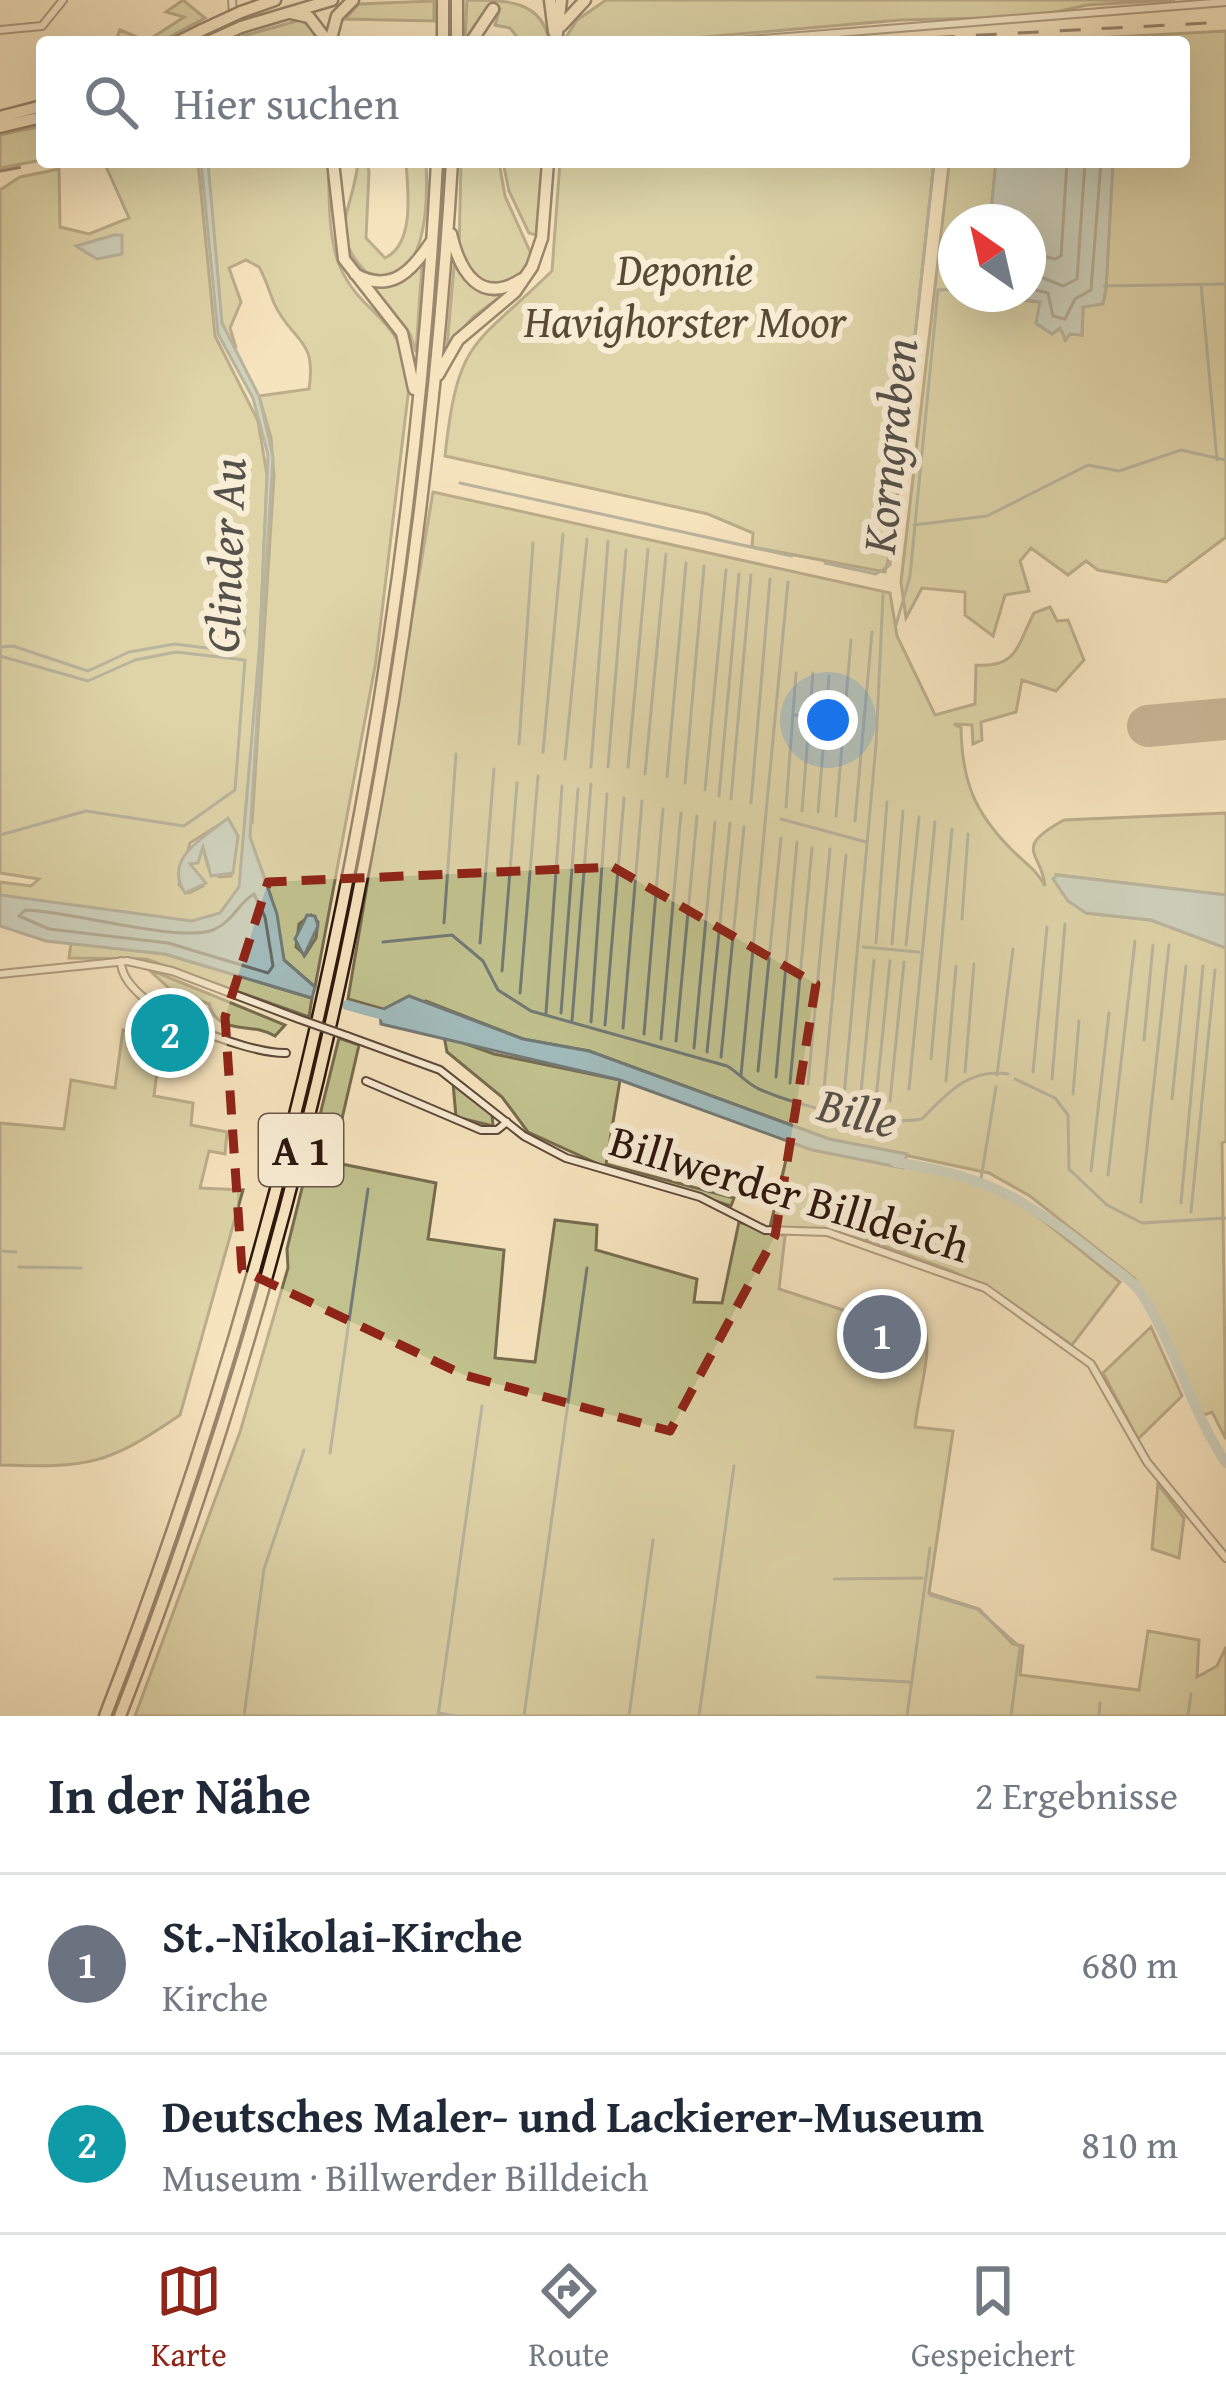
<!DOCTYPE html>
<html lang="de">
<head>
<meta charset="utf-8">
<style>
	body { margin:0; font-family:"Gentium Book Plus",serif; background:#f6f6f7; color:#1f2937 }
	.compass { position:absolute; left:938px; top:204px; width:108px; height:108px; border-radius:50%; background:#fff; box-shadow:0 12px 48px #0002; rotate:326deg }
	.you { position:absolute; left:828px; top:720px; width:42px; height:42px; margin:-30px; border:9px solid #fff; border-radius:50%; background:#1a73e8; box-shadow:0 0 0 18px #1a73e833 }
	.badge { display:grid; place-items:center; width:78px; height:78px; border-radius:50%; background:#8f2418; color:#fff; font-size:39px; font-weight:700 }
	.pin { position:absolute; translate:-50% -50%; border:6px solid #fff; box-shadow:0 3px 12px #0006 }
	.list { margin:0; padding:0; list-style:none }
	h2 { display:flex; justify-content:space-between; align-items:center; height:156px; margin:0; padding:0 48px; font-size:51px }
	h2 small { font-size:39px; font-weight:400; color:#747a83 }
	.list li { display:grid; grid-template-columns:78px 1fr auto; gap:36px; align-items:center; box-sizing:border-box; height:180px; padding:0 48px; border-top:3px solid #e0e1e3 }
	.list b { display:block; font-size:45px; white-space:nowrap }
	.list p { margin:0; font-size:39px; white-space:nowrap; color:#747a83 }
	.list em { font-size:39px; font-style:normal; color:#747a83 }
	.icon { flex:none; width:66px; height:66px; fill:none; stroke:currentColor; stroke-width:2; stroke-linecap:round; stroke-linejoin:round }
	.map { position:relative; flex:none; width:1226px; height:1716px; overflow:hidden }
	.search { position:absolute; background:#fff; box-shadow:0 12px 48px #0002; left:36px; right:36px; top:36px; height:132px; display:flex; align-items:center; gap:30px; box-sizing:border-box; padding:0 42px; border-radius:12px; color:#747a83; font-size:45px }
	.sheet { height:516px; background:#fff }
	nav { display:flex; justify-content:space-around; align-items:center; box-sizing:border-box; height:168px; border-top:3px solid #e0e1e3; background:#fff; font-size:33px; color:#747a83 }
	nav a { display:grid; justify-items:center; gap:6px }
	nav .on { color:#8f2418 }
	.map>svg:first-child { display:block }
	.green { fill:#c1c28e; stroke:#766c4e; stroke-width:3; fill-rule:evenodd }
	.water { fill:#a1bcbc; stroke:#727a76; stroke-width:3 }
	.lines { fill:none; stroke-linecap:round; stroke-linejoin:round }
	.shore { stroke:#666a65; stroke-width:3 }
	.stream { stroke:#727a76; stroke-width:3 }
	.river { stroke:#a1bcbc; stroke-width:10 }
	.runway { stroke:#917e66; stroke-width:42 }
	.minor-casing { stroke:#5e4a3a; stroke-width:10 }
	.highway-casing { stroke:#2c170e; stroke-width:15 }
	.minor { stroke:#f9edd5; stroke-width:6 }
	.highway { stroke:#f6e4be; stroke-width:10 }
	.rail { stroke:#2c170e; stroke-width:3; stroke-dasharray:21 21; stroke-linecap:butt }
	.minor-bridge-casing { stroke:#5e4a3a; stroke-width:10; stroke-linecap:butt }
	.highway-bridge-casing { stroke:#2c170e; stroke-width:15; stroke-linecap:butt }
	.minor-bridge { stroke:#f9edd5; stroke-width:6 }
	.highway-bridge { stroke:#f6e4be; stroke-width:10 }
	.marked { fill:none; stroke:#8f2418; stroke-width:9; stroke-dasharray:24 15; stroke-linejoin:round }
	.labels { text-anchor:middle; stroke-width:12; stroke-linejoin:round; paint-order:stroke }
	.shield { fill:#f9edd5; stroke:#6a574a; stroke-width:3 }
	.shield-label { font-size:42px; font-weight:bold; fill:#2c170e }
	.park-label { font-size:45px; font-style:italic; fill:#594a34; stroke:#f9edd5 }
	.street-label { font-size:45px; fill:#2c170e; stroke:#f9edd5 }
	.water-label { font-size:48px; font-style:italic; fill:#55514b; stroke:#f9edd5 }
</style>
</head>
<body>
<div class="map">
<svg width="1226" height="1716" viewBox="0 0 1226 1716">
	<rect width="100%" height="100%" fill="#f6e4be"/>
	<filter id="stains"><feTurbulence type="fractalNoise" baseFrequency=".00167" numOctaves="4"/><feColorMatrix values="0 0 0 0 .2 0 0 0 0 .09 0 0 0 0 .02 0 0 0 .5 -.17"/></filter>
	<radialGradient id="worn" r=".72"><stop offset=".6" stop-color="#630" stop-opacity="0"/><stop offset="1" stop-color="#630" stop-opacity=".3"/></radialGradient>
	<path class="green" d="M183 0 205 18 160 42H115L120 30 147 41 184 17 166 12Z
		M467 0C505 0 543 0 549 42H521L510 28 495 25 500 9 491 6 465 41Z
		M606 0H1175L1087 5 1034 17 900 20 646 42H563L577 20Z
		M434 1V21L345 19 359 4Z
		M300 20 315 29 321 42H243V36Z
		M1226 31V537L1166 582 1098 570 1086 561 1068 575 1031 548 1020 561 1029 591 1005 595 993 636 965 615V592L922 588 906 618 901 582 949 165 996 162 990 222H956V294L1040 302 1037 324 1052 334 1061 328 1065 340 1070 334 1082 335 1083 307 1103 303 1106 289 1113 162H1184V42H1022Z
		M42 126V160L0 168V135Z
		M104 162H198L215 336 258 421 267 475 252 824 274 476 271 438 259 396 309 389C317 336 292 343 274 303 269 291 266 279 259 267L246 260 229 268 241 302 230 328 236 348 221 330 207 162H328C330 195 327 236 340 267 364 320 404 314 409 387L376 661 315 987 284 960 271 897 251 841 246 880 228 913 197 927 0 895V882L31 886 39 879 0 873V190L20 177 59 169 60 227 89 234 129 218ZM228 819 238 836 231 876 219 877 208 867 203 847 190 864 203 886 189 893 179 885 190 843ZM311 915 318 922 316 938 305 955 296 947 299 924Z
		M358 162H367L369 172 366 238 385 258C415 244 408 191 406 162H426C428 201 428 296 366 272 326 232 354 208 358 162Z
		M461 162H499L505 196 531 254C525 280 503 287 479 283L459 252Z
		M503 162H543L536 235 529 233 509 191Z
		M560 162H934L892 546 885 572 752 547 753 533 708 514 445 456C458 337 473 348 552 271Z
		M422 265 416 352 410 334 364 284 394 285Z
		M454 266 480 292H507L474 316 447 347Z
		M433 492 890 593 897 636 935 715 975 704 976 665C1018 668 1017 645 1034 613L1050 607 1057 621 1068 620 1084 660 1056 691 1022 680 1016 712 981 722 982 740 973 744 972 725 954 724 961 728C962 781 974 812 1012 850 1025 863 1036 869 1045 886 1042 852 1011 849 1064 820L1226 813V895L1057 875 1086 913 1151 920 1226 948V1141L1222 1143 1226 1439 1212 1412 1201 1416 1163 1326 1134 1278 1030 1196 989 1173 829 1139 589 1051 523 1039 426 1001 383 1009 348 999Z
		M71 943 165 954 312 998 309 1017 146 959 69 958Z
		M148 969 285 1025 275 1036C251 1021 218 1037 209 1004L171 990Z
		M147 1002 164 1015 154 1096 193 1103 191 1125 227 1132 225 1154 209 1151 200 1188 243 1190 180 1415C107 1465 89 1468 0 1465V1123L64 1129 71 1080 115 1088 123 1030 143 1033Z
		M444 1036 494 1054 620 1080 606 1164 734 1198 731 1206 605 1167 528 1132 502 1097 447 1052Z
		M339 1038 359 1045 332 1162 436 1183 428 1239 504 1250 495 1358 535 1362 555 1220 597 1225 596 1250 697 1279 694 1302 722 1303 739 1222 785 1236 779 1289 858 1315 865 1301C956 1299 922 1364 915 1427L953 1431 929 1593 979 1609 1013 1644 1023 1646 1020 1675 1139 1690 1148 1631 1199 1640 1197 1677 1217 1666 1226 1647V1716H135L240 1432 288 1268 287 1249Z
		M453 1083 492 1114 493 1126 456 1117Z
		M790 1143 980 1182 1019 1201 1120 1282 1072 1345 991 1289 949 1270 845 1232 770 1227Z
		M1151 1327 1182 1396 1138 1439 1103 1373Z
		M1158 1484 1184 1518 1179 1558 1152 1549Z"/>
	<path class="water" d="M201 162H208L222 323 259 396 273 457 250 837 277 914 284 960 315 987 312 998 165 954 46 941 0 926V895L192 921 220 913 239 887 260 641 268 455 253 398 218 334Z
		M996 162H1113L1106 288 1103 304 1083 307 1082 335 1070 334 1066 340 1060 328 1052 334 1036 323 1040 302 990 294H1028V222H990Z
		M114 235H122V254L97 259 76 246Z
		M228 818 238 836 233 873 211 876 203 847 198 863 190 864 206 883 185 893C161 857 209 835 228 818Z
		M1057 875 1226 895V948L1151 920 1086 913 1068 901 1053 879Z
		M307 915 315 916 318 926 304 956 295 939Z
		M409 996 523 1039 589 1051 829 1139 907 1154 903 1168 812 1150 620 1080 381 1024 380 1011Z"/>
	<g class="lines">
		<path class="shore" d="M1028 252 1055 259 1061 256 1067 162
			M1028 272 1063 286 1077 279 1085 162
			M1028 288 1048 293 1053 316 1065 319 1075 299 1091 290 1101 162
			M254 894 265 917 273 966 268 973 168 943 49 929 19 916 25 910C71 911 178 943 213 930 233 922 239 902 254 894Z"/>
		<path class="stream" d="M1201 284 1217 460
			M1104 286 1226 284
			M460 483 792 556
			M914 525 987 516 1088 465 1119 471 1181 450 1226 460
			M825 563 876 574 890 565 934 162
			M896 625 910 576 938 290 956 289
			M0 647 13 646 88 671 129 652 175 644 223 650 234 640H244L245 626
			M0 656 88 681 135 660 176 652 245 660 235 790 184 826 86 811 0 835
			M795 715 843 721
			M519 744 533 543
			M543 752 563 534
			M565 759 587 539
			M591 767 608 541
			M608 767 626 550
			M628 767 648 549
			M645 774 666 554
			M667 777 686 563
			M685 783 704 566
			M705 790 726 570
			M719 796 739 574
			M731 799 751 575
			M751 803 770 579
			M786 807 796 673
			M802 811 813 673
			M818 812 829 676
			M836 816 851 640
			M781 819 866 842
			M855 821 872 632
			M962 919 968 834
			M444 923 456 754
			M383 942 452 935 483 961 498 990 531 1011 727 1066C739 1073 747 1084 759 1089 798 1106 881 1127 922 1119 946 1094 970 1067 1008 1074
			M480 943 494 769
			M876 943 887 802
			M892 944 903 811
			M906 945 919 817
			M863 947 919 952
			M502 971 517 783
			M520 993 538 776
			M546 1013 562 786
			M561 1013 578 789
			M572 1021 591 784
			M591 1022 607 794
			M605 1025 624 798
			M623 1028 642 801
			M644 1034 663 809
			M661 1039 681 813
			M1144 1040 1153 945
			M676 1041 697 816
			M694 1048 715 822
			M707 1052 730 823
			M721 1057 744 827
			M931 1059 952 829
			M758 1071 781 838
			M965 1072 974 964
			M1033 1072 1047 927
			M741 1075 788 582
			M997 1075 1013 949
			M776 1077 797 842
			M1015 1079 1055 1098 1068 1115 1069 1169 1107 1205 1142 1223 1226 1218
			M1052 1079 1065 924
			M946 1081 956 966
			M790 1083 812 848
			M808 1084 830 849
			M824 1089 846 855
			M909 1089 935 822
			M1073 1094 1079 1021
			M876 1099 890 961
			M1172 1099 1186 966
			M890 1101 904 962
			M860 1102 874 960
			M843 1107 876 745 883 595
			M1091 1171 1109 1013
			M1108 1175 1135 941
			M981 1179 996 1087
			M1141 1202 1169 945
			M1181 1203 1203 966
			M1191 1212 1215 970
			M0 1251 16 1252
			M19 1267 81 1268
			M330 1453 368 1189
			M834 1579 922 1578
			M930 1595 977 1609 1020 1647 1011 1716
			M817 1677 909 1682
			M439 1713 455 1716
			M244 1716 264 1569 304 1450
			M438 1716 482 1406
			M524 1716 587 1268
			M629 1716 653 1540
			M699 1716 734 1466
			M907 1716 930 1548
			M1099 1716 1100 1703
			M1188 1716 1191 1694"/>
		<path class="river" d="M347 1005 394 1018
			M895 1162C983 1175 1025 1198 1094 1253 1110 1267 1132 1278 1143 1296 1176 1350 1191 1410 1226 1463"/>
		<path class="runway" d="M1148 726 1226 719"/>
		<defs>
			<path id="minor" d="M232 0 235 42
				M0 30 42 26 63 0
				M725 42 1226 2
				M121 961C120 1007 245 1054 286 1053
				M0 974 127 961 172 971 299 1019
				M347 1036 440 1070 524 1136 566 1158 700 1197 765 1230 827 1232 985 1288 1091 1364 1147 1462 1226 1558
				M366 1081 481 1130H497L507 1122"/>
			<path id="highway" d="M550 0 554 32
				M241 12 275 0
				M291 13 309 17 328 42
				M561 26 585 0
				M241 27 332 0
				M473 39 493 9
				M178 42 202 30
				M330 42 337 16 353 0
				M443 42V0
				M457 42V0
				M556 42 561 0
				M0 117 42 106
				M0 127 42 117
				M333 162 344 259 402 333 414 389
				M451 234C460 272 480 306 522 279
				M355 274C391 294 412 271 431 242
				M438 375 458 340 515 292 532 267 542 238 548 162
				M105 1716C297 1221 409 692 437 162
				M120 1716C313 1220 420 693 452 162"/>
		</defs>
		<use href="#minor" class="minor-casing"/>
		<use href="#highway" class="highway-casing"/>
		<use href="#minor" class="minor"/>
		<use href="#highway" class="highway"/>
		<path class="rail" d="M850 42 1226 22
			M0 171 51 162"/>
		<defs>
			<path id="minor-bridge" d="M299 1019 347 1036"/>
			<path id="highway-bridge" d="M202 30 241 12
				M208 42 241 27"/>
		</defs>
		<use href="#minor-bridge" class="minor-bridge-casing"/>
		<use href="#highway-bridge" class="highway-bridge-casing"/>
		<use href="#minor-bridge" class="minor-bridge"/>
		<use href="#highway-bridge" class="highway-bridge"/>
	</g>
	<path d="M0 0H1226V1716H0ZM613 867 816 984 775 1236 670 1431 464 1375 242 1270 225 1017 268 882Z" fill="#f6e4be" fill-opacity=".55" fill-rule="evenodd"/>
	<path class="marked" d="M613 867 816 984 775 1236 670 1431 464 1375 242 1270 225 1017 268 882Z"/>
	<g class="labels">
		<rect class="shield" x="259" y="1114" width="84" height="72" rx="9"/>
		<g class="shield-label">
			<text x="301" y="1165">A 1</text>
		</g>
		<g class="park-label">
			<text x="685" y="285">Deponie<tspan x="685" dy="52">Havighorster Moor</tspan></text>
		</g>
		<g class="street-label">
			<text transform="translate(790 1193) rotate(17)" y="16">Billwerder Billdeich</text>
		</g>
		<g class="water-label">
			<text transform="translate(889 446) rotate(-84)" y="17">Korngraben</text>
			<text transform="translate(225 555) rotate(-88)" y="17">Glinder Au</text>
			<text transform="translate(858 1112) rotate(14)" y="17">Bille</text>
		</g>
	</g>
	<rect width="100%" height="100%" filter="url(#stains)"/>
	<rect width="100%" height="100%" fill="url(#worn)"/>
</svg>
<svg class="compass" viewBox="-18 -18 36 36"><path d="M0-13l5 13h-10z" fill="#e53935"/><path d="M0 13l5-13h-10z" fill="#747a83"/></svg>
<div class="you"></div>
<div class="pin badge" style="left:882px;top:1334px;background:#6b7280">1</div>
<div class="pin badge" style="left:170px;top:1033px;background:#0f9aa8">2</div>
<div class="search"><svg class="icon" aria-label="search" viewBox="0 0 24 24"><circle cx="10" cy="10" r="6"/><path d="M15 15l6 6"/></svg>Hier suchen</div>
</div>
<section class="sheet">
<h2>In der Nähe<small>2 Ergebnisse</small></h2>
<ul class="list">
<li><span class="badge" style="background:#6b7280">1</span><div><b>St.-Nikolai-Kirche</b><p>Kirche</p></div><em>680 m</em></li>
<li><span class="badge" style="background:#0f9aa8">2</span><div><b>Deutsches Maler- und Lackierer-Museum</b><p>Museum · Billwerder Billdeich</p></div><em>810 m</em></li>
</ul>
</section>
<nav>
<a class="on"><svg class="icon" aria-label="map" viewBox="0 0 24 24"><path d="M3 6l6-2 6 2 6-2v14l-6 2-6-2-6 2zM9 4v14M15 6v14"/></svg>Karte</a>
<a><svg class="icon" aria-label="directions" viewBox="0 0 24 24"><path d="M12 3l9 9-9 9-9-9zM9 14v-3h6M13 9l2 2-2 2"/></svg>Route</a>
<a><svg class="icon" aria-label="saved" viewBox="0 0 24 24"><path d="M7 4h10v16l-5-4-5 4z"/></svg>Gespeichert</a>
</nav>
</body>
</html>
